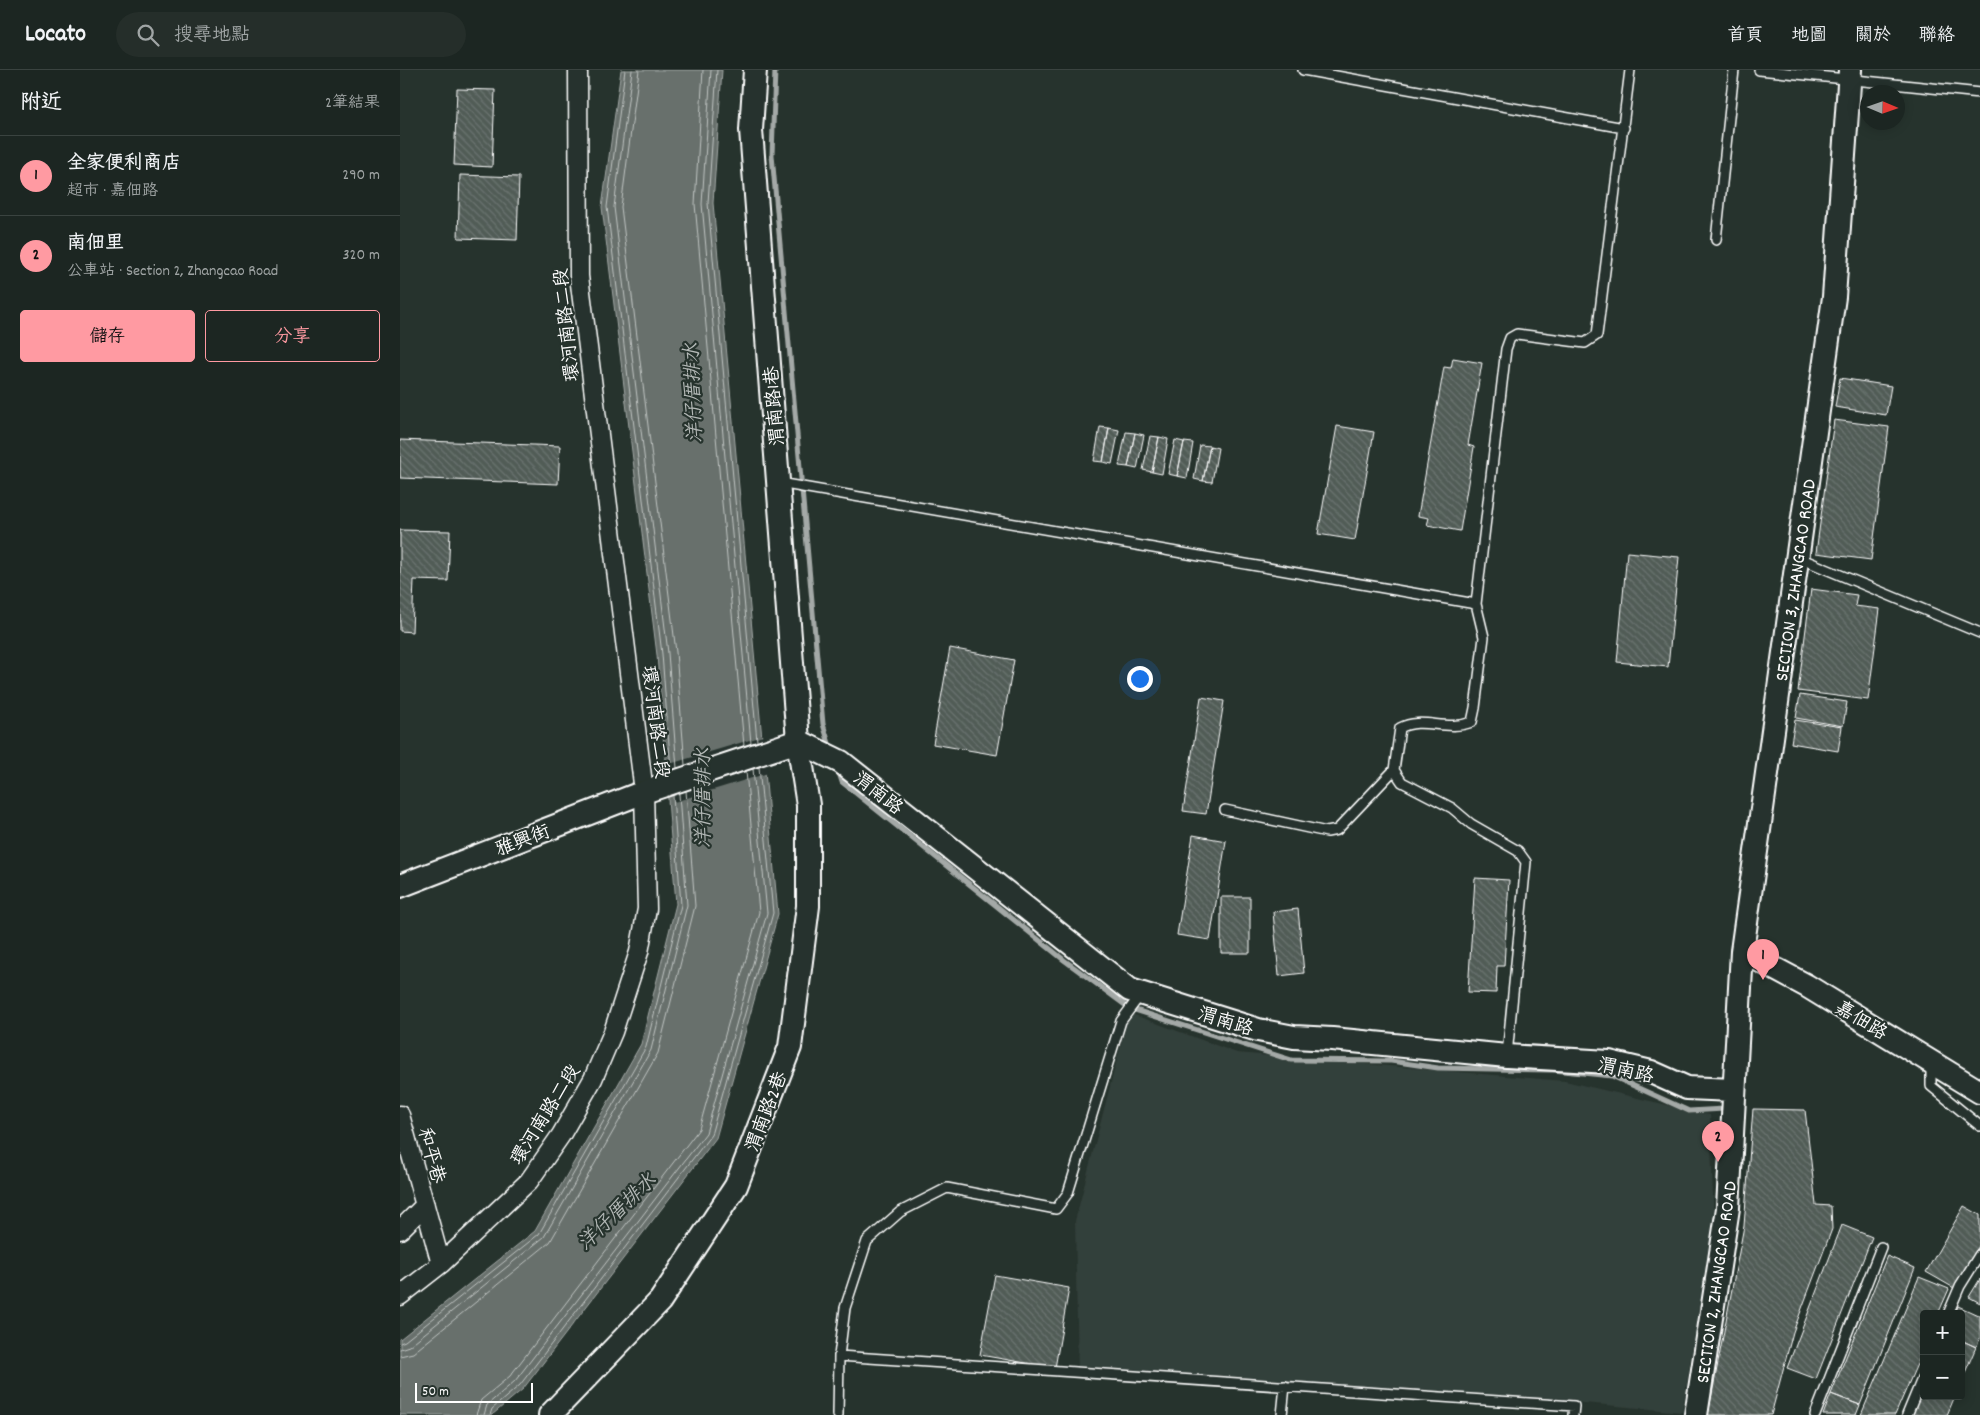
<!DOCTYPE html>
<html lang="zh-TW">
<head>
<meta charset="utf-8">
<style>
	body { margin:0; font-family:Dekko,"LXGW WenKai TC",sans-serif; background:#252e2a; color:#f1f3f6 }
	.controls { position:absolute; right:15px; bottom:15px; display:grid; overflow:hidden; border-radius:5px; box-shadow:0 2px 12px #0003 }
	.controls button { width:45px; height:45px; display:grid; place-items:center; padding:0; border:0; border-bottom:1px solid #3a4340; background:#1c2622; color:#f1f3f6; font:25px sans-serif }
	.compass { position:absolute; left:1460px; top:15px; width:45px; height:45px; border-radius:50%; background:#1c2622; box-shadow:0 2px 12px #0003; rotate:92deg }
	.scale { position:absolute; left:15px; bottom:12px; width:118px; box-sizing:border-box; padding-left:5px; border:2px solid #fff; border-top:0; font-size:14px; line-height:18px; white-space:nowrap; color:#fff; -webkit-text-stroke:4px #26332d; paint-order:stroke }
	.you { position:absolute; left:739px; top:608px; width:18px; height:18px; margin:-12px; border:4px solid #fff; border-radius:50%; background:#1a73e8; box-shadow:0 0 0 8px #1a73e833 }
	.badge { display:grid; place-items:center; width:32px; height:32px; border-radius:50%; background:#ff9aa2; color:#111; font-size:16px; font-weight:700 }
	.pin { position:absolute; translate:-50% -41px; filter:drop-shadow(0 1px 2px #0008) }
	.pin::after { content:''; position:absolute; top:26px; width:18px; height:15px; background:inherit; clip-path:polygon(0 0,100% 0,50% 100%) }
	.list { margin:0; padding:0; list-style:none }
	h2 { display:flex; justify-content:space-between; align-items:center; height:65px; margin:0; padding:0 20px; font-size:21px }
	h2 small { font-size:16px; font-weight:400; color:#a0a5a5 }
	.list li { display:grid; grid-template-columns:32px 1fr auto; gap:15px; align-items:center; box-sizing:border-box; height:80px; padding:0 20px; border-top:1px solid #3a4340 }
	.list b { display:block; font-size:19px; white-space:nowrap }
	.list p { margin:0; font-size:16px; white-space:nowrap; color:#a0a5a5 }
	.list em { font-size:16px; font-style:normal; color:#a0a5a5 }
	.actions { display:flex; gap:10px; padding:15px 20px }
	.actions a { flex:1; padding:11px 0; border:1px solid #ff9aa2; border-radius:5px; text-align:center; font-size:18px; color:#ff9aa2 }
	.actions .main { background:#ff9aa2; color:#111 }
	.icon { flex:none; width:28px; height:28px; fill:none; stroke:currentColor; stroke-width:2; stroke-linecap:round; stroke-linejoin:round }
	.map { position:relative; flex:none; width:1580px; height:1345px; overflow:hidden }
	header { display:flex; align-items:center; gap:30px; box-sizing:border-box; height:70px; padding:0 25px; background:#1c2622; border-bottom:1px solid #3a4340 }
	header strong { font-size:24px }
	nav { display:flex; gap:28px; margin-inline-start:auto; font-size:18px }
	.search { width:350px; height:45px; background:#252e2a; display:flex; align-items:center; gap:12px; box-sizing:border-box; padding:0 18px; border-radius:28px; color:#a0a5a5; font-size:19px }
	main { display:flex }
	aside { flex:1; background:#1c2622 }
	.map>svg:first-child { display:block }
	.built { fill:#333f3a }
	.water { fill:#67706c; stroke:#a4a9a7 }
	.pier { fill:#26332d }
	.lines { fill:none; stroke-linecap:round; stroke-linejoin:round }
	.shore { stroke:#c2c6c4; stroke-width:1 }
	.stream { stroke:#a4a9a7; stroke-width:5 }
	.building { fill:url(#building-back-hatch); stroke:#fff }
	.service-casing { stroke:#fff; stroke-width:12 }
	.minor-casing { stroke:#fff; stroke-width:21 }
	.tertiary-casing { stroke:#fff; stroke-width:26 }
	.service { stroke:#26332d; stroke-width:9 }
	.minor { stroke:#26332d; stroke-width:18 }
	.tertiary { stroke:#26332d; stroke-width:22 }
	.labels { text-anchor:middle; stroke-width:4.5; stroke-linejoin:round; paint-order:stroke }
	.street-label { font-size:19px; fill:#fff; stroke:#26332d }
	.water-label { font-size:20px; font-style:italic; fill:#b3b8b6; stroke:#26332d }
</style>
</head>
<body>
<header>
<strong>Locato</strong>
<div class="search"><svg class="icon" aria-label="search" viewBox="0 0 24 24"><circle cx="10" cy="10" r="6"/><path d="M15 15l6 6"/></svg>搜尋地點</div>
<nav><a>首頁</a><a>地圖</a><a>關於</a><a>聯絡</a></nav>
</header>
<main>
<aside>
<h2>附近<small>2筆結果</small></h2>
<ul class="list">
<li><span class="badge">1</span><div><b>全家便利商店</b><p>超市 · 嘉佃路</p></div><em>290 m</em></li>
<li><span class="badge">2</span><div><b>南佃里</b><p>公車站 · Section 2, Zhangcao Road</p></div><em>320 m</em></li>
</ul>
<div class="actions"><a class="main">儲存</a><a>分享</a></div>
</aside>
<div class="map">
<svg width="1580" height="1345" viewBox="0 0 1580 1345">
	<defs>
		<pattern id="building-back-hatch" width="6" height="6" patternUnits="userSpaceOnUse" patternTransform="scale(1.25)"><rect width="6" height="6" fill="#515c57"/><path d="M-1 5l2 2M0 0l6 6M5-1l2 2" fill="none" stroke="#6b7470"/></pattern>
	</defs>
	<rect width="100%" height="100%" fill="#26332d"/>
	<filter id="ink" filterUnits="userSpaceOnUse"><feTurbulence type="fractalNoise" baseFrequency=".02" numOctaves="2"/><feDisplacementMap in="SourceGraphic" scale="10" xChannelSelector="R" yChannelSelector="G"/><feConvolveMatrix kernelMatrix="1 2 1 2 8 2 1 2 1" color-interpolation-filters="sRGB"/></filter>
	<g filter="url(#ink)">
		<path class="built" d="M729 943 837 983 1165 1011 1310 1045 1314 1155 1282 1342 1119 1327 678 1305 675 1151Z"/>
		<path class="water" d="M221 0H322L313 133 378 844 316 1068 123 1319 92 1345H0V1269L135 1161 241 974 276 834 257 585 202 137Z"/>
		<path class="pier" d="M363 666 368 703 274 732 263 696Z"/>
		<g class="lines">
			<path class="shore" d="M225 0 207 137 262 584 271 700
				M232 0 214 137 268 583 277 698
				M239 0 221 137 276 582 285 695
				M303 0 295 134 344 676
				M311 0 302 134 351 673
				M317 0 308 133 357 671
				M0 1273 5 1271 139 1164 246 977 281 835 273 726
				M0 1279 9 1276 144 1167 251 980 287 835 279 724
				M0 1286 13 1283 150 1172 258 983 295 836 286 721
				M76 1345 81 1330 110 1306 299 1059 359 842 346 701
				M84 1345 87 1335 115 1311 306 1063 367 843 353 699
				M90 1345 92 1339 120 1315 311 1065 373 843 359 697"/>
			<path class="stream" d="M375 0 372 85 423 654 431 680
				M438 700 442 712 664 890 729 938 891 990 991 991 1038 998 1153 1000 1212 1006 1289 1041 1324 1039"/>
		</g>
		<path class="building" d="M57 19 95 20 92 97 54 95Z
			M60 105 119 107 117 170 58 168Z
			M1053 288 1082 293 1068 375 1074 377 1060 461 1027 455 1029 448 1018 446 1044 297 1051 298Z
			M1440 308 1491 316 1486 345 1435 337Z
			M1434 350 1489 357 1471 490 1416 483Z
			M937 356 974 362 955 470 918 464Z
			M700 357 709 358 703 392 694 391Z
			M709 358 719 360 712 394 703 392Z
			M726 362 735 363 728 397 719 396Z
			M735 363 744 365 737 399 728 397Z
			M750 366 759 367 752 402 743 400Z
			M759 367 768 369 762 404 752 402Z
			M0 370 160 376 158 414 0 408Z
			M775 370 784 372 777 406 768 404Z
			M784 372 793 373 787 408 777 406Z
			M800 375 810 376 803 411 794 409Z
			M810 376 818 378 812 412 803 411Z
			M0 460 50 461 48 511 14 510 12 562 0 561Z
			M1227 482 1279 487 1268 597 1217 592Z
			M1411 519 1457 525 1455 536 1480 539 1468 630 1398 621Z
			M550 578 614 590 597 685 533 674Z
			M1400 625 1447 632 1443 656 1396 648Z
			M801 627 824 631 806 744 783 741Z
			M1395 650 1442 657 1438 681 1391 673Z
			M793 765 826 771 810 870 777 865Z
			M1075 808 1109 810 1104 896H1097L1096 923 1068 922Z
			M821 827H850V883H821Z
			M898 839 904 903 879 906 873 842Z
			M1353 1039 1405 1040 1416 1135 1431 1136 1432 1159 1393 1262 1371 1345H1308L1344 1156Z
			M1564 1136 1580 1145V1174L1554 1218 1526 1202Z
			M1442 1155 1472 1167 1416 1309 1387 1298Z
			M1487 1186 1515 1198 1460 1335 1431 1324Z
			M595 1205 669 1218 655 1298 580 1285Z
			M1519 1207 1549 1219 1538 1244H1524V1278L1495 1345H1461Z
			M1580 1209V1233L1569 1227Z
			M1558 1236 1580 1246V1269L1576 1277 1561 1270V1244H1555Z
			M1561 1270 1576 1277 1561 1312Z
			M1524 1316V1326H1555L1547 1345H1511Z
			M1431 1324 1460 1335 1456 1345H1423Z"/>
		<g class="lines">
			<defs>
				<path id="service" d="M903 0 1224 58
					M1359 0 1580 23
					M1316 170 1334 0
					M379 413 1076 534
					M1397 487 1580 563
					M825 740 927 762 937 760 994 700
					M1107 985 1126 792 1118 781 1071 754 1052 738 1002 712 994 700 1000 658C1022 646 1046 662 1072 652L1075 638 1084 567 1076 534 1106 279 1110 268 1117 264 1185 273 1197 265 1230 0
					M1531 994V1016L1580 1056
					M1548 1244 1560 1216 1580 1184
					M439 1286 445 1238 467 1171 500 1142 547 1118 656 1139 668 1123 721 951 741 924
					M438 1345 439 1286 1174 1336 1173 1345
					M882 1345 885 1316
					M1415 1345 1481 1177
					M1507 1345 1524 1304"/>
				<path id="minor" d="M0 1045 41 1194
					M0 1160 25 1135
					M0 1226 41 1194 129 1111 161 1065 193 1009 213 962 239 882 247 839 244 722 179 206 178 0"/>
				<path id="tertiary" d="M398 671 441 692 730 920 858 960 894 967 932 969 1107 986 1209 992 1251 1002 1287 1018 1333 1020
					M0 816 244 722 398 671
					M1342 881 1407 916 1580 1022
					M150 1345 260 1231 336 1116 390 977 408 836V735L398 671 351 60 355 0
					M1296 1345 1328 1138 1342 881 1434 227 1450 0"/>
			</defs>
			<use href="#service" class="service-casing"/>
			<use href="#minor" class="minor-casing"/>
			<use href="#tertiary" class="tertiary-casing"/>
			<use href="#service" class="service"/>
			<use href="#minor" class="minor"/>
			<use href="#tertiary" class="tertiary"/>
		</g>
	</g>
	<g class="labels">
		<g class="street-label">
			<text transform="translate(165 255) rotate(-96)" y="7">環河南路二段</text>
			<text transform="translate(373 336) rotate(-95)" y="7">渭南路1巷</text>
			<text transform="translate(1394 510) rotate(-82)" y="7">SECTION 3, ZHANGCAO ROAD</text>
			<text transform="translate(257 652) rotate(83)" y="7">環河南路二段</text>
			<text transform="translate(479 722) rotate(38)" y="7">渭南路</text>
			<text transform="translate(122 769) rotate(-21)" y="7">雅興街</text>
			<text transform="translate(1462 949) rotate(31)" y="7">嘉佃路</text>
			<text transform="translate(826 950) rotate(17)" y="7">渭南路</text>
			<text transform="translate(1226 999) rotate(13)" y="7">渭南路</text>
			<text transform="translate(365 1041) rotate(-69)" y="7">渭南路2巷</text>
			<text transform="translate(144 1044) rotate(-58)" y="7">環河南路二段</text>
			<text transform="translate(33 1085) rotate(75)" y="7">和平巷</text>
			<text transform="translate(1315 1212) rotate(-82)" y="7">SECTION 2, ZHANGCAO ROAD</text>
		</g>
		<g class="water-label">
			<text transform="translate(292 323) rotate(-92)" y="7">洋仔厝排水</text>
			<text transform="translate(302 728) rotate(-90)" y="7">洋仔厝排水</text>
			<text transform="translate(216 1141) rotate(-44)" y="7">洋仔厝排水</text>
		</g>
	</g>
</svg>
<div class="controls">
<button>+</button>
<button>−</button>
</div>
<svg class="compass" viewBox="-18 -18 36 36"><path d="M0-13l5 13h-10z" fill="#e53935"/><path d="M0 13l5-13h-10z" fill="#a0a5a5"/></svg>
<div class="scale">50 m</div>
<div class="you"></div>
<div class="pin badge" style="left:1363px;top:910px">1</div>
<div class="pin badge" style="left:1318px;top:1092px">2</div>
</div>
</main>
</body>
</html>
